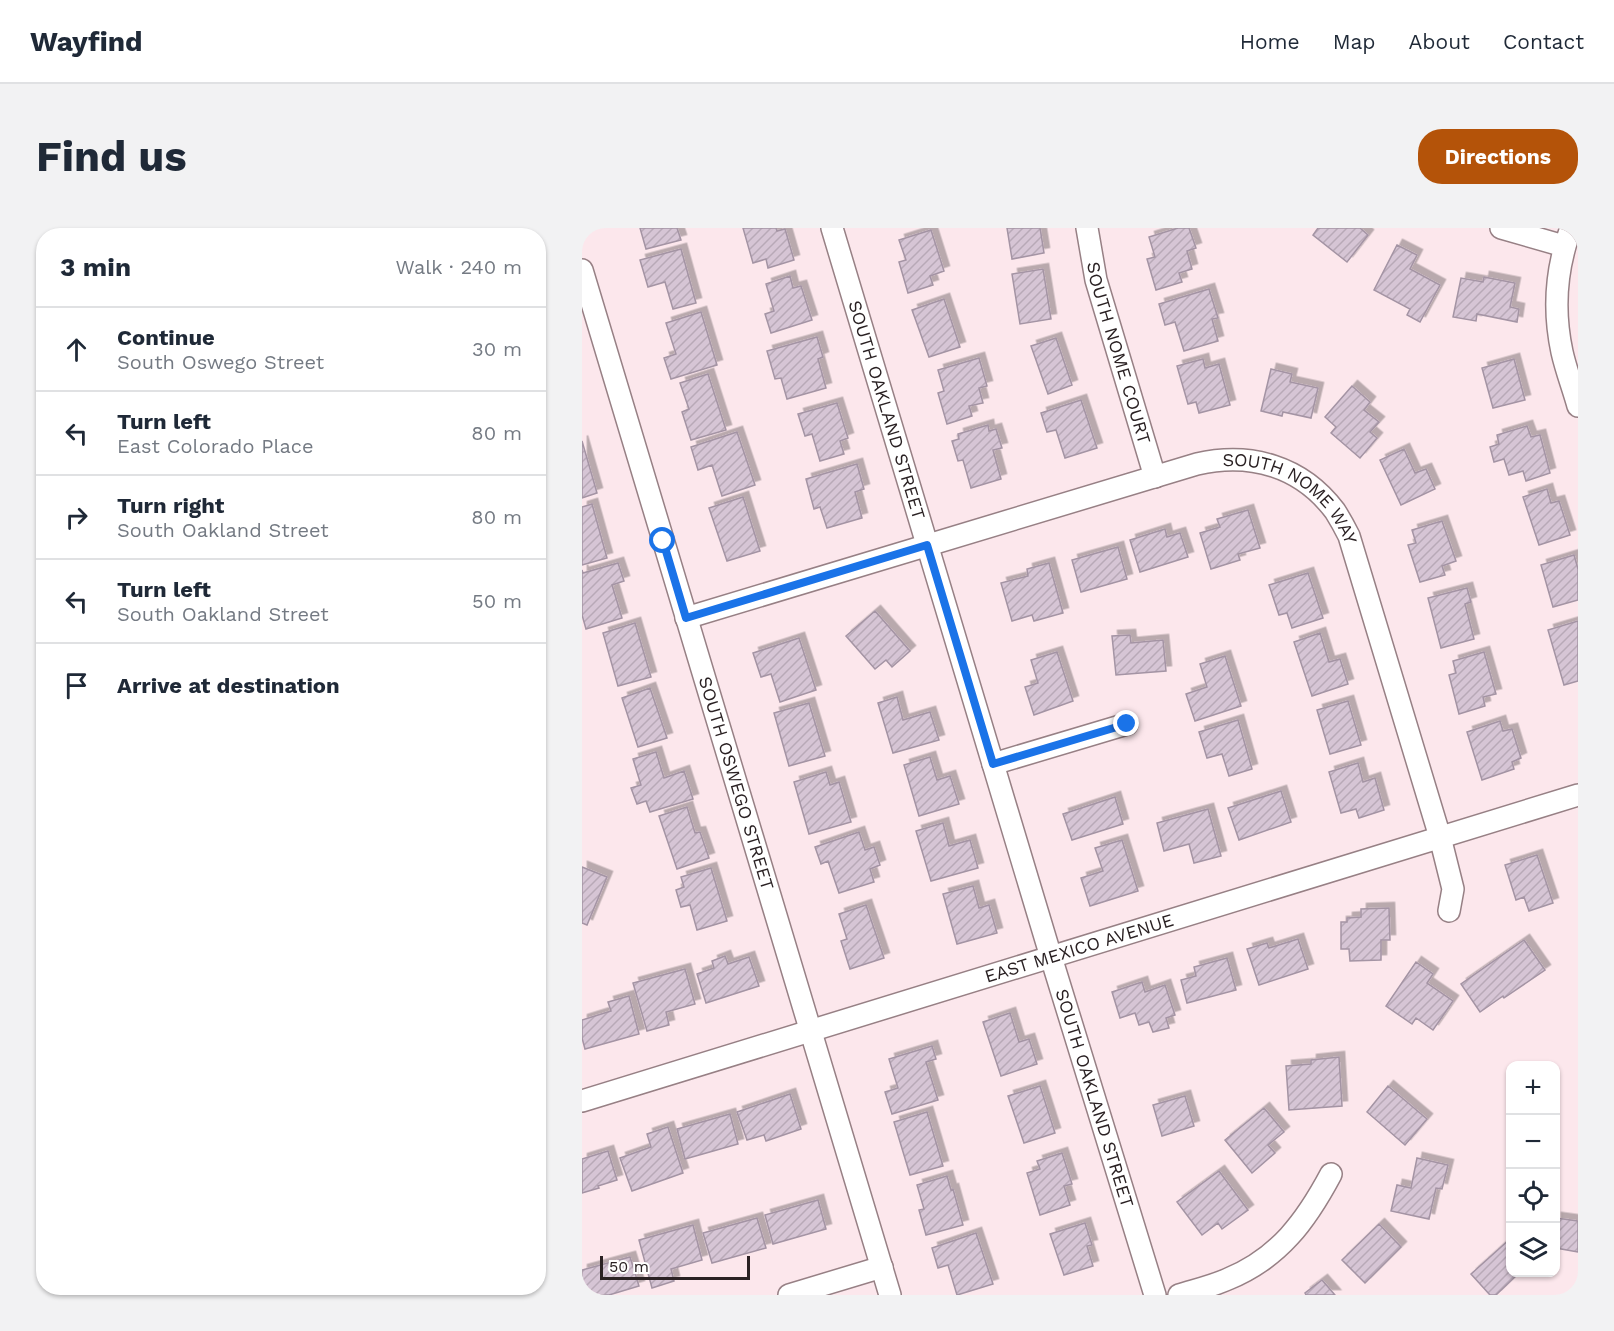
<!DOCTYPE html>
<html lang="en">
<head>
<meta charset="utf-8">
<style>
	body { margin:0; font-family:"Work Sans",sans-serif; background:#f2f2f3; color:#1f2937 }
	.controls { position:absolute; right:18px; bottom:18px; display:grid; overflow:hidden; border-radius:12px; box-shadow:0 2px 4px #0004 }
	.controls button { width:54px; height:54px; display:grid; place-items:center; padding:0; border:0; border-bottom:2px solid #e0e1e3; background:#fff; color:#1f2937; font:30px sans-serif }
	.scale { position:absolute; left:18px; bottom:15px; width:150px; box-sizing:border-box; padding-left:6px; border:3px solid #2a2123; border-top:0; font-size:16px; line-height:21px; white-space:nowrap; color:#2a2123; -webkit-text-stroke:4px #fff; paint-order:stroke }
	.stop { position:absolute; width:18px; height:18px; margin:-14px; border:4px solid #1a73e8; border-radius:50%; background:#fff }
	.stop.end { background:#1a73e8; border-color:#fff; box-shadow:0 2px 6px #0008 }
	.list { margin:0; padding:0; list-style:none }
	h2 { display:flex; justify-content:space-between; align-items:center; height:78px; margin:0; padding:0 24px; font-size:26px }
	h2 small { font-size:20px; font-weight:400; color:#747a83 }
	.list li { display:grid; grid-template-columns:39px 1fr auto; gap:18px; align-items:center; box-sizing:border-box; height:84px; padding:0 24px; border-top:2px solid #e0e1e3 }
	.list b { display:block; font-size:22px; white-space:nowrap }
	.list p { margin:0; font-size:20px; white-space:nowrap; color:#747a83 }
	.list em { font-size:20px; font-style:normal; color:#747a83 }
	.icon { flex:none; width:33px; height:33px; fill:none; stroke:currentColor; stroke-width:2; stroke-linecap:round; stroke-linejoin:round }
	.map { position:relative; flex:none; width:996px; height:1067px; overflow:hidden; border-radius:24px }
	header { display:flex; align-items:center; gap:36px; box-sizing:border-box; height:84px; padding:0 30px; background:#fff; border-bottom:2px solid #e0e1e3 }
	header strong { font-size:28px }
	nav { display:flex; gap:33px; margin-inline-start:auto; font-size:21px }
	.intro { display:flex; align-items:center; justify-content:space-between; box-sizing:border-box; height:144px; padding:0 36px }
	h1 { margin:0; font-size:42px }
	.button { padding:15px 27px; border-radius:24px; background:#b45309; color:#fff; font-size:21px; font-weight:700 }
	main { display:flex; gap:36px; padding:0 36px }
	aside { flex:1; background:#fff; border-radius:24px; box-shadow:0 2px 4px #0004 }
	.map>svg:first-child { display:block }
	.building { fill:url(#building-hatch); stroke:#a494a4; stroke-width:1.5; filter:url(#shadow) }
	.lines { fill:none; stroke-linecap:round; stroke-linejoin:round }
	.minor-casing { stroke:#978085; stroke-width:24 }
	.minor { stroke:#fff; stroke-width:21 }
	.route { stroke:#1a73e8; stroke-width:8 }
	.labels { text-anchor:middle; stroke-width:4.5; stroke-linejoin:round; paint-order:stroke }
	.street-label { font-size:18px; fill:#2a2123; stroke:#fff }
</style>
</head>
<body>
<header>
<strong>Wayfind</strong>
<nav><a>Home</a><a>Map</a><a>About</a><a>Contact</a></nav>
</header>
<div class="intro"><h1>Find us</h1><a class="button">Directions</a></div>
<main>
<aside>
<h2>3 min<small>Walk · 240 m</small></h2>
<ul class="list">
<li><svg class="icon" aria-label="ahead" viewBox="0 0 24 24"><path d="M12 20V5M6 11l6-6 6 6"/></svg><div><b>Continue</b><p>South Oswego Street</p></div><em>30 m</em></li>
<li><svg class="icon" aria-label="left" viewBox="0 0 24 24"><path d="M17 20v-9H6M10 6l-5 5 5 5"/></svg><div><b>Turn left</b><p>East Colorado Place</p></div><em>80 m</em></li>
<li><svg class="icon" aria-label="right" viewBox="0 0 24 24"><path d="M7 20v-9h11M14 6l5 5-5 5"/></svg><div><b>Turn right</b><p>South Oakland Street</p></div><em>80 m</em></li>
<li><svg class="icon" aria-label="left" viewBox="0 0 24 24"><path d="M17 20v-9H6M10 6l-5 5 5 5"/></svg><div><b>Turn left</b><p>South Oakland Street</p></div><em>50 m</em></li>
<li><svg class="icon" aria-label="arrive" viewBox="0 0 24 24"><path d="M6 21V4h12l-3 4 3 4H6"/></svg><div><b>Arrive at destination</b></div></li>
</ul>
</aside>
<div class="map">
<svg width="996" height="1067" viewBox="0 0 996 1067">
	<defs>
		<pattern id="building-hatch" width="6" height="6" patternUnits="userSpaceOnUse" patternTransform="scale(1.5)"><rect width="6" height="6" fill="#d6c5d5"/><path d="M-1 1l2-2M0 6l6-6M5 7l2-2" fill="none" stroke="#b8a9b7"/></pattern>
		<filter id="shadow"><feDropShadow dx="5.5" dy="-5.5" stdDeviation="0" flood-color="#0004"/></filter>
	</defs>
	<rect width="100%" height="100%" fill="#fce7ec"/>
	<path class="building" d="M58 0H95L99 12 64 21Z
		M161 0H194L195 3 203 1 212 32 186 40 184 31 171 35Z
		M425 0H458L462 25 430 31Z
		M596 0H607L614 20 605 23 610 41 597 45 600 54 574 62 565 31 573 29 567 9Z
		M736 0H778L786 7 765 34 731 7Z
		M349 2 362 43 348 48 351 57 326 65 317 34 324 32 317 12Z
		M815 17 835 27 828 41 858 57 838 94 825 87 828 81 792 62Z
		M99 21 114 75 91 81 83 54 66 59 58 32Z
		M461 41 469 91 438 96 430 46Z
		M208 48 211 60 219 58 230 92 189 105 183 86 192 83 184 56Z
		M902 49 933 55 928 79 937 81 935 94 895 86 894 93 871 89 879 50 901 54Z
		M627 61 636 90 630 91 636 113 602 123 593 94 583 97 577 76Z
		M362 71 378 119 347 129 330 82Z
		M119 84 135 137 89 151 82 130 94 126 84 95Z
		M235 109 241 129 236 131 244 160 205 171 199 150 193 151 185 123Z
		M474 110 490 157 466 166 449 118Z
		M397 130 405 158 397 160 401 175 387 178 390 188 365 196 356 165 362 163 356 142Z
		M621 131 623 140 637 136 648 177 617 185 614 174 606 176 595 138Z
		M932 131 943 172 911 180 900 140Z
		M689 141 710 146 708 154 736 160 729 190 701 184 700 188 679 183Z
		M126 146 144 202 109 212 100 184 107 181 98 155Z
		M770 158 788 174 782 182 797 194 788 204 795 210 778 230 749 205 754 199 743 189Z
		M499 172 515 220 483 230 474 202 465 204 459 185Z
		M255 175 266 210 258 213 262 226 238 233 230 206 223 208 216 186Z
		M406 197 407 203 414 201 420 220 411 222 419 251 389 260 381 232 376 233 370 213 377 211 376 206Z
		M945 198 949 209 958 207 968 245 944 253 941 243 927 247 922 231 912 234 908 219 917 216 915 207Z
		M155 204 173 257 140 268 130 237 116 242 109 219Z
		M0 213 15 265 0 270Z
		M822 221 833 245 844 241 853 261 819 277 798 232Z
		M275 236 282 261 273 264 280 290 245 300 238 279 232 281 224 251Z
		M965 261 969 275 977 273 988 307 957 317 941 269Z
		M161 269 178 323 145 333 127 280Z
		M10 276 25 330 0 337V279Z
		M666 282 678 320 656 326 658 332 629 341 618 305 638 299 635 291Z
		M860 293 874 333 860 338 863 347 838 354 826 317 834 315 830 302Z
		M583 301 585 309 598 305 606 329 558 344 548 312Z
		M536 319 545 351 499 364 490 332Z
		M992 327 996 341V372L971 379 959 337Z
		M36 335 42 353 30 357 40 390 4 401 0 387V342L1 345Z
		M467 335 481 385 452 393 450 387 430 393 419 355 446 348 445 341Z
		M726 345 741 390 710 400 705 385 697 387 687 357Z
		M885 360 889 374 883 376 892 411 859 420 846 370Z
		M293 383 328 423 310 439 304 432 293 441 264 408Z
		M996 393V453L982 457 966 402Z
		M53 395 69 449 36 458 21 405Z
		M738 405 747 434 758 431 766 456 730 468 712 414Z
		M548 407 549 415 581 412 584 443 534 447 530 408Z
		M217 410 234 462 198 474 189 446 179 449 171 425Z
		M475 424 491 473 452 487 443 459 456 455 449 432Z
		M902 424 914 466 901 469 903 478 877 486 867 447 874 445 871 433Z
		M643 428 659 478 613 493 604 466 625 459 618 436Z
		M68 460 85 510 56 519 40 470Z
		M315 469 321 492 348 484 357 512 311 525 296 475Z
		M766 473 779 517 748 526 735 482Z
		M227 475 243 528 207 538 192 485Z
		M656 492 670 541 647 548 640 526 625 530 617 504Z
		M918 493 921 503 930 501 939 530 930 534 932 541 900 552 885 504Z
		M74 524 82 550 102 543 111 571 68 584 64 573 55 576 49 560 59 557 51 531Z
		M348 529 355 552 368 548 377 576 337 588 322 537Z
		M776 535 781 554 793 550 802 582 777 590 774 581 759 585 747 544Z
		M244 544 248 557 257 554 269 594 227 606 212 554Z
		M699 563 709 594 657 612 646 580Z
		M533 569 541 596 490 612 481 586Z
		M105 579 113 605 118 604 127 630 95 641 77 588Z
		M626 581 639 628 612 635 607 616 582 623 575 595Z
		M361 595 367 618 388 612 396 640 349 653 334 603Z
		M277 604 283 622 292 619 298 637 288 641 292 654 257 665 246 633 239 636 233 619Z
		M540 612 556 663 508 678 499 650 521 643 513 620Z
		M955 627 971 675 947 683 942 669 934 672 923 637Z
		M0 639 25 649 5 697 0 695Z
		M129 640 145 693 115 702 108 677 99 679 94 662 102 659 99 649Z
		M391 658 397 680 407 677 415 705 375 716 361 666Z
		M284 677 302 730 268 741 259 713 265 711 257 686Z
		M807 680 808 712H799V732L768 733 767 721H759V694H765V690L779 689V681Z
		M716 711 726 741 677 757 665 721 685 715 687 720Z
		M942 712 963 742 922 770 921 768 898 784 879 756Z
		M143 728 146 736 167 729 177 758 124 775 115 746 132 740 130 733Z
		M645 730 654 762 605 775 599 752 614 748 612 739Z
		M834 734 851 746 845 755 871 773 851 802 834 790 830 796 804 778Z
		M103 741 113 776 84 784 87 797 65 803 51 755Z
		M560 754 563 764 583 757 593 787 584 790 587 800 571 804 567 794 557 797 553 785 538 790 530 764Z
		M47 768 57 806 3 821 0 810V792L29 783 26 774Z
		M428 785 437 814 447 811 455 836 419 848 401 794Z
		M350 818 354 831 344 834 356 872 310 886 303 864 316 860 307 831Z
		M757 829 760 878 707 882 704 838 729 836V832Z
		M458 858 473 905 442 915 426 868Z
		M806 858 845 891 823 917 785 884Z
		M208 866 219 901 184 913 182 907 165 912 155 884Z
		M603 868 612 898 580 908 571 877Z
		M682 880 702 904 686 917 693 925 670 945 643 912Z
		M345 884 361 938 328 947 312 894Z
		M148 886 156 916 103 931 95 901Z
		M86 899 101 945 50 963 38 930 69 919 65 906Z
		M26 923 35 952 16 958 17 960 0 965V931Z
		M480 925 490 956 482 958 488 977 458 987 445 945 458 941 455 933Z
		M835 930 866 937 860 961 854 960 847 991 809 983 815 957 829 960Z
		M637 943 666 982 640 1001 636 995 620 1007 595 974Z
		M365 948 369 962 371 961 381 997 344 1007 337 982 342 981 335 957Z
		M236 972 244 1001 191 1016 183 987Z
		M175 990 184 1020 130 1035 121 1005Z
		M974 990 996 993V1024L974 1020Z
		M503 995 510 1017 505 1018 511 1038 482 1047 468 1006Z
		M797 996 819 1019 783 1055 760 1032Z
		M111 997 120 1032 89 1041 92 1053 70 1060 57 1012Z
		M394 1005 411 1056 375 1067 366 1037 356 1040 350 1020Z
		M928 1011V1044H938L914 1067H908L889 1046Z
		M48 1029 57 1058 27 1067H1L0 1042Z
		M740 1052 753 1067H724L723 1065Z"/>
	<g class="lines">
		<defs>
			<g id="minor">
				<path id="s1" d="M250 0 469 729 573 1067"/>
				<path id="s2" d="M505 0 514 52 573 249"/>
				<path d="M919 0 982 18"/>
				<path d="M989 0C974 40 971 82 980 124 984 142 991 160 996 178"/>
				<path id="s3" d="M0 42 308 1067"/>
				<path id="s4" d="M104 390 615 236C669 224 719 238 753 283 758 291 763 300 767 308L858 609 871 661 867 683"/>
				<path d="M411 536 545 496"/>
				<path id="s5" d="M0 873 996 567"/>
				<path d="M207 1067 300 1039"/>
				<path d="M597 1067C613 1062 631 1058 646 1051 697 1030 724 993 749 946"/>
			</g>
		</defs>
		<use href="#minor" class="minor-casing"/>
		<use href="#minor" class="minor"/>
	</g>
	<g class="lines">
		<path class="route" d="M81 313 104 390 345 317 411 536 545 496"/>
	</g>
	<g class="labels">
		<g class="street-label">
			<text dy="6" stroke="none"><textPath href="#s2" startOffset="129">SOUTH NOME COURT</textPath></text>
			<text dy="6" stroke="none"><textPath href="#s1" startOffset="190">SOUTH OAKLAND STREET</textPath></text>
			<text dy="6" stroke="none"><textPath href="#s4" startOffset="642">SOUTH NOME WAY</textPath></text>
			<text dy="6" stroke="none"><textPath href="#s3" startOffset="536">SOUTH OSWEGO STREET</textPath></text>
			<text dy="6" stroke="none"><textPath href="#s5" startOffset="520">EAST MEXICO AVENUE</textPath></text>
			<text dy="6" stroke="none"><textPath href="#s1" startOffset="909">SOUTH OAKLAND STREET</textPath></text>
		</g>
	</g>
</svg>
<div class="controls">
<button>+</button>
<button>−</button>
<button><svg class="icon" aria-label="locate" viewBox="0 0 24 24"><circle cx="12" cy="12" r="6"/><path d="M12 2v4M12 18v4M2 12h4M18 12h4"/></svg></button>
<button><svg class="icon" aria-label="layers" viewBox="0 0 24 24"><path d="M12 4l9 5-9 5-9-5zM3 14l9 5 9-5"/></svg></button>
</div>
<div class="scale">50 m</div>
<div class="stop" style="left:81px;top:313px"></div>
<div class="stop end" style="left:545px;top:496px"></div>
</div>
</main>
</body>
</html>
